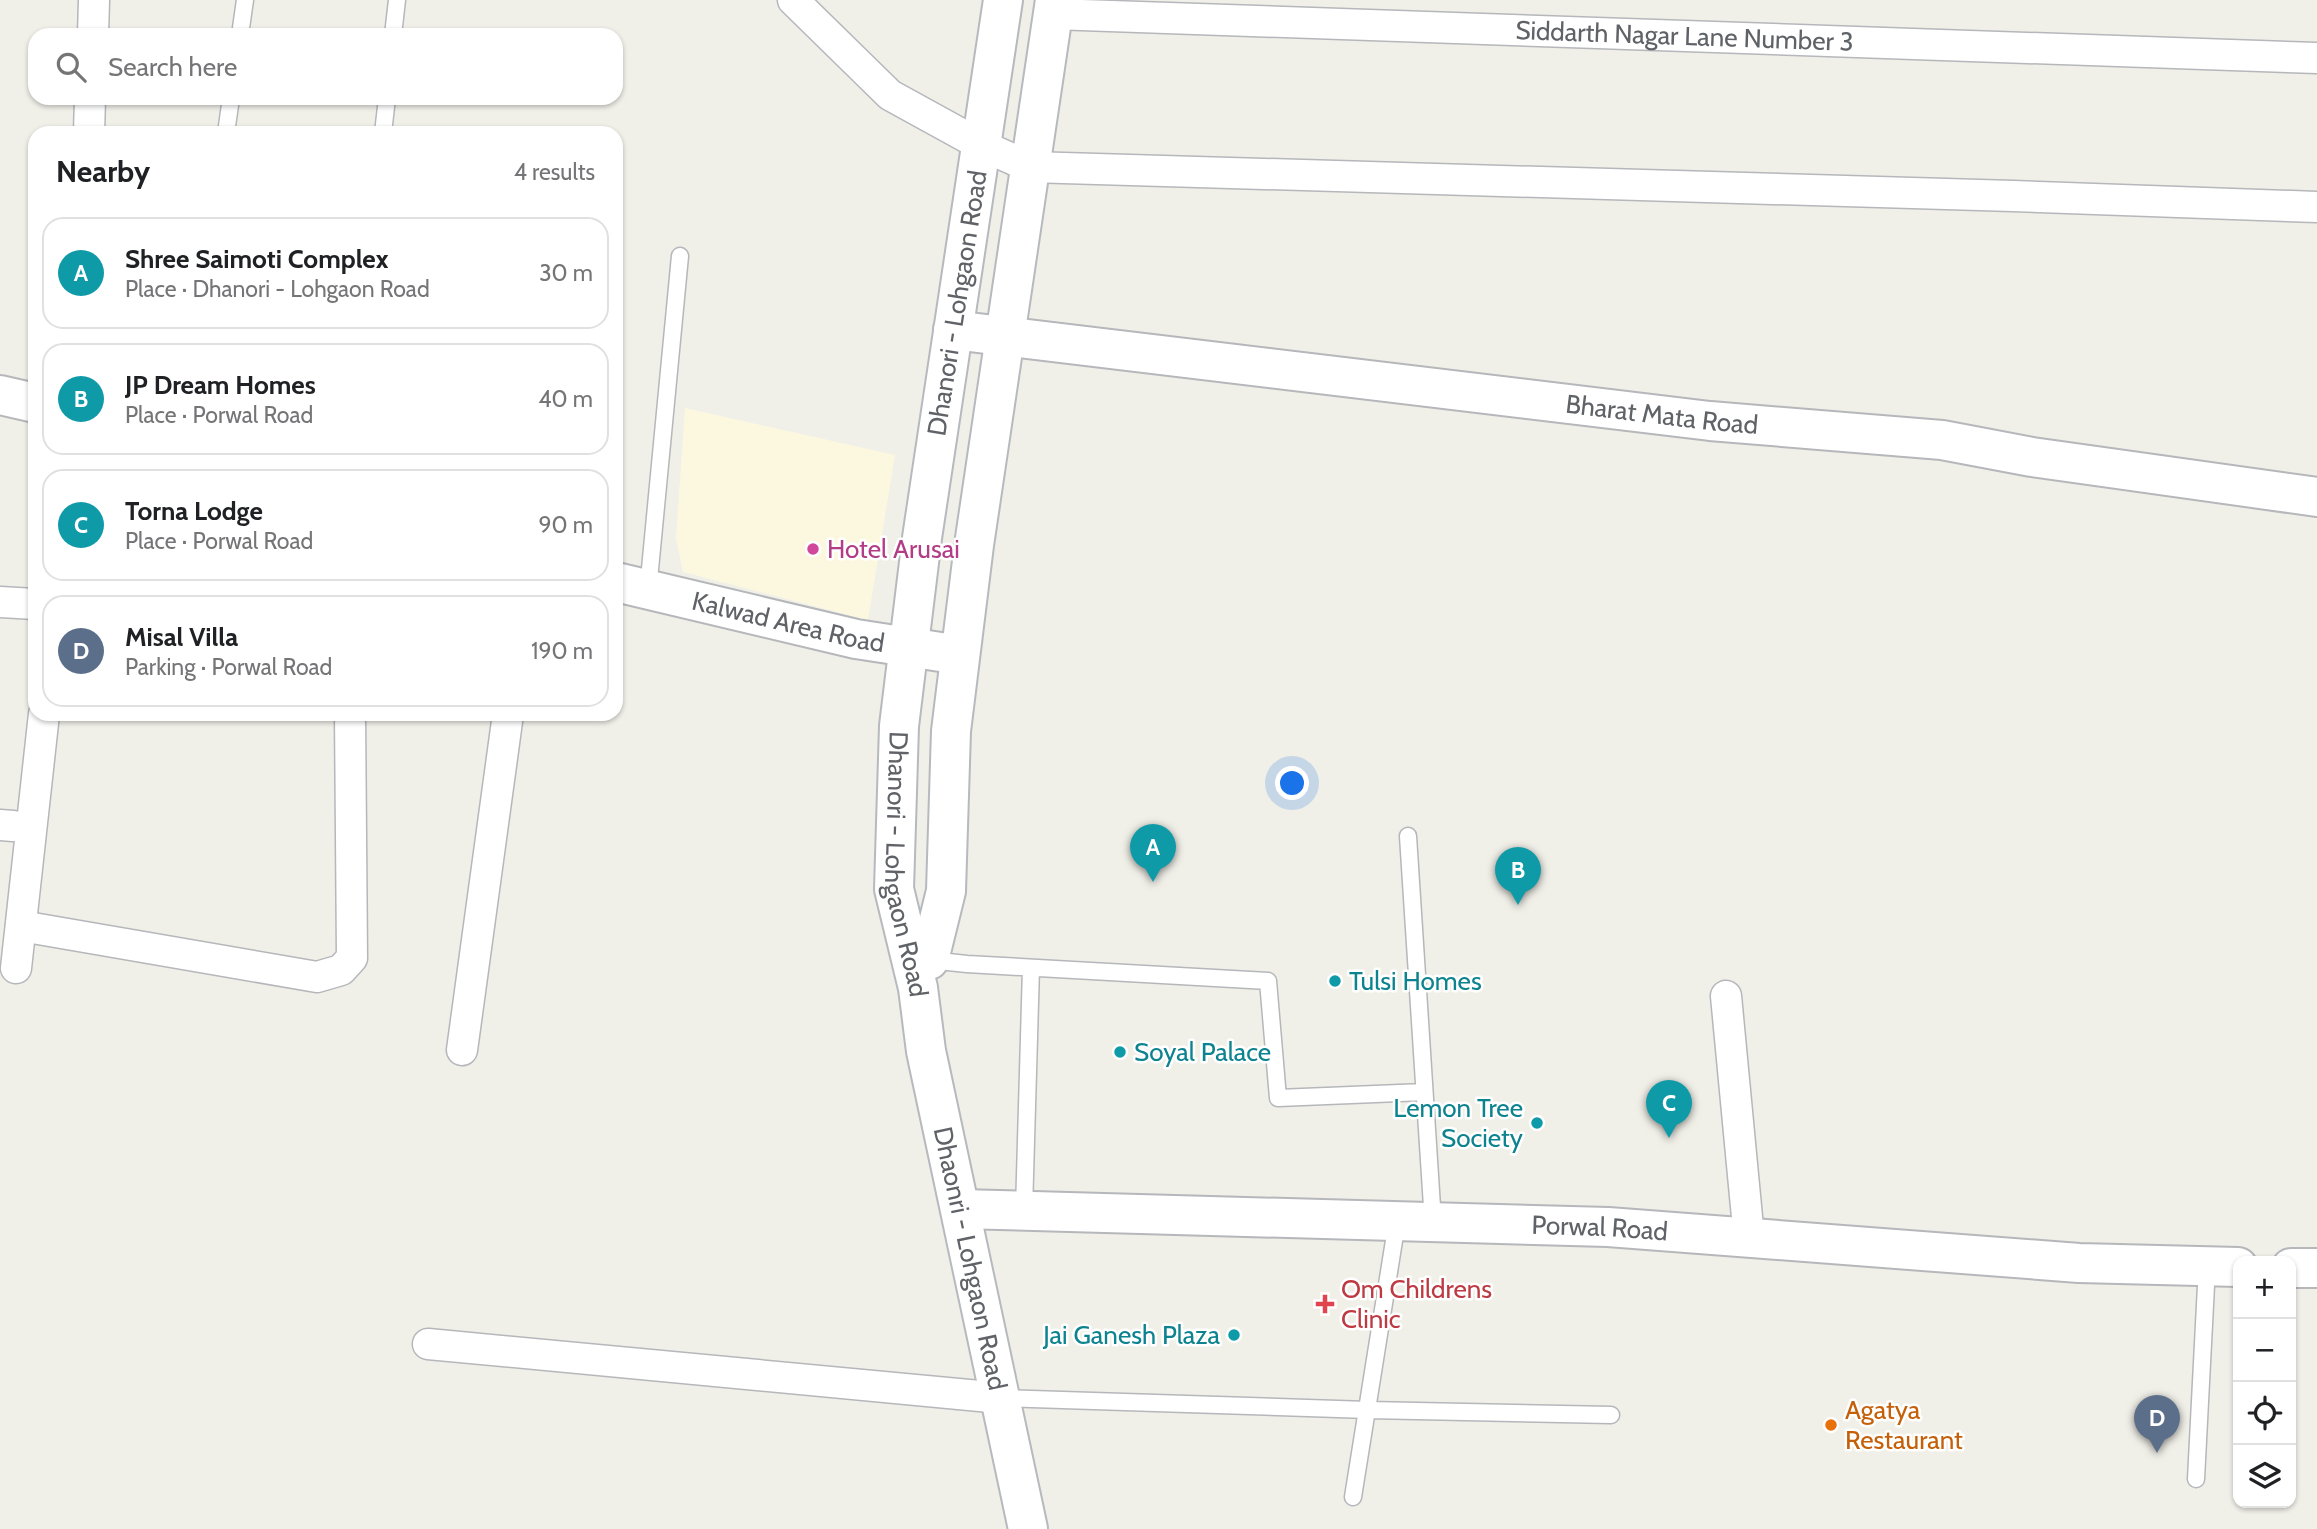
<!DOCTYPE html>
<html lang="en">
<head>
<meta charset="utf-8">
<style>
	body { margin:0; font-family:Cabin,sans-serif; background:#f2f2f2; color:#202124 }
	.controls { position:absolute; right:21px; bottom:21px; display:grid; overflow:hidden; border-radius:14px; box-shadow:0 2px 5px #0004 }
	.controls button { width:63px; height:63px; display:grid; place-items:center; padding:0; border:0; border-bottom:2px solid #e0e0e0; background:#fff; color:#202124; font:35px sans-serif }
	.you { position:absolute; left:1293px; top:784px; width:24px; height:24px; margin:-18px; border:5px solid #fff; border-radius:50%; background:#1a73e8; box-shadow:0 0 0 10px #1a73e833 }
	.badge { display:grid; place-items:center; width:46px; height:46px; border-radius:50%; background:#0b8043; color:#fff; font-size:23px; font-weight:700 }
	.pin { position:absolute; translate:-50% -58px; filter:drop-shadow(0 2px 4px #0008) }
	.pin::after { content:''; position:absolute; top:37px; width:24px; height:21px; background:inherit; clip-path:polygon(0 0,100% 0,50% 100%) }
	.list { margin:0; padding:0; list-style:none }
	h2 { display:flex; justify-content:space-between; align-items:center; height:91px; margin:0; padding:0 28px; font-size:30px }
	h2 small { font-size:23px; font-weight:400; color:#757577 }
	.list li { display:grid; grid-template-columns:46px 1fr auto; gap:21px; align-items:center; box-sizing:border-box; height:112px; margin:0 14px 14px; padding:0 14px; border:2px solid #e0e0e0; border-radius:21px }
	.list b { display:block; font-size:26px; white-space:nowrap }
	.list p { margin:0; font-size:23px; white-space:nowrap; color:#757577 }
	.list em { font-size:23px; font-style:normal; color:#757577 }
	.icon { flex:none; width:38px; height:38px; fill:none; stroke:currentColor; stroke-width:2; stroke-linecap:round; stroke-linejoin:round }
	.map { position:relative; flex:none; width:2317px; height:1529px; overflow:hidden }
	.search { position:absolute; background:#fff; box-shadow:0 2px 5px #0004; left:28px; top:28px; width:595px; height:77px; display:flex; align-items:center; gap:18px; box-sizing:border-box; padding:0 24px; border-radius:21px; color:#757577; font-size:26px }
	.panel { position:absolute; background:#fff; box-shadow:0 2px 5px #0004; left:28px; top:126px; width:595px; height:595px; border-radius:21px }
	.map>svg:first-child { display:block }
	.commercial { fill:#fcf8e0 }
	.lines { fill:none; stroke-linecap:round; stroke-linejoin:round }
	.service-casing { stroke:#b5b7bb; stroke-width:19 }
	.minor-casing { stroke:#b5b7bb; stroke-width:33 }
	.tertiary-casing { stroke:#b5b7bb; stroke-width:42 }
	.secondary-casing { stroke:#b6b9be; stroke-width:42 }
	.service { stroke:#fff; stroke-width:16 }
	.minor { stroke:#fff; stroke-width:30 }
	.tertiary { stroke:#fff; stroke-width:38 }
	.secondary { stroke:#fff; stroke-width:38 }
	.hotel-dot { fill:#d1479c; stroke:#fff; stroke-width:2.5 }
	.culture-dot { fill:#0f9aa8; stroke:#fff; stroke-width:2.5 }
	.health-dot { fill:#e0444e; stroke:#fff; stroke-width:2.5 }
	.food-dot { fill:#e8710a; stroke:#fff; stroke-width:2.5 }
	.labels { text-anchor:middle; stroke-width:5; stroke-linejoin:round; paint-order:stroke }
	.street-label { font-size:26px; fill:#5f6267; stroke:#fff }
	.hotel-label { font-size:26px; fill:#b23c85; stroke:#fff; text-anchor:start }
	.culture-label { font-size:26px; fill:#0d838f; stroke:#fff; text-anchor:start }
	.health-label { font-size:26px; fill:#be3a42; stroke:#fff; text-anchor:start }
	.food-label { font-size:26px; fill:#c56008; stroke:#fff; text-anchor:start }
</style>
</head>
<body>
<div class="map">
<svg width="2317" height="1529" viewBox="0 0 2317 1529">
	<rect width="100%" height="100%" fill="#f0efe8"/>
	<path class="commercial" d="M685 408 895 455 868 620 683 572 676 538Z"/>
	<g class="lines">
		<defs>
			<path id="service" d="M240 35 245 0
				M393 35 397 0
				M226 133 231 98
				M383 133 387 98
				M648 590 680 256
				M1408 836 1433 1222
				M929 960 967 964 1268 981 1278 1098 1424 1092
				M1024 1210 1031 968
				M1001 1398 1368 1410 1611 1415
				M2196 1479 2207 1266
				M1353 1497 1397 1222"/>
			<g id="minor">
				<path d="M793 0 890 95 981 145 1030 167 2013 196 2317 207"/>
				<path id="s1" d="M1053 14 2317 58"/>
				<path d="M93 35 94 0"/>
				<path d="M89 133 90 98"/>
				<path d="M0 602 35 604"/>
				<path d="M0 825 13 826"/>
				<path d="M21 926 317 977 341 970 352 958 350 714"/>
				<path d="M16 968 44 714"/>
				<path d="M1726 996 1749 1238"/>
				<path d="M462 1050 508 714"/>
				<path d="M428 1344 1001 1398"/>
			</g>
			<g id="tertiary">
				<path id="s2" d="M953 330 1710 421 1942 440 2032 457 2317 497"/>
				<path d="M0 395 35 403"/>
				<path id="s3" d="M616 582 856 639 960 655"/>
				<path id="s4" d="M961 1209 1608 1227 2079 1263 2238 1267"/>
				<path d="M2291 1268H2317"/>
			</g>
			<g id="secondary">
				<path id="s5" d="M1003 0 922 538 899 726 894 889 918 988 926 1051 1028 1529"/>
				<path d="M929 960 946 891 951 731 974 545 1055 0"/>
			</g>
		</defs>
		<use href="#service" class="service-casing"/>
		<use href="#minor" class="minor-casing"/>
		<use href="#tertiary" class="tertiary-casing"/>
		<use href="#secondary" class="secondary-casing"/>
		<use href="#service" class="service"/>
		<use href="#minor" class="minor"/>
		<use href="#tertiary" class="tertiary"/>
		<use href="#secondary" class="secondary"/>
	</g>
	<circle class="hotel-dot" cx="813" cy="549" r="7"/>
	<g class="culture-dot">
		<circle cx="1335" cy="981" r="7"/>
		<circle cx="1120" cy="1052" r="7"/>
		<circle cx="1537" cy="1123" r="7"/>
		<circle cx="1234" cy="1335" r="7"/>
	</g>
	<path class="health-dot" d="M1321.5 1293.5h7v7h7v7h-7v7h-7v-7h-7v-7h7z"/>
	<circle class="food-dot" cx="1831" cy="1425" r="7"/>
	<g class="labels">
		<g class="street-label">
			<text dy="9" stroke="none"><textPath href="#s1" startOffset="632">Siddarth Nagar Lane Number 3</textPath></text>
			<text transform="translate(957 303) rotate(-81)" y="9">Dhanori - Lohgaon Road</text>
			<text dy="9" stroke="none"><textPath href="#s2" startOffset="714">Bharat Mata Road</textPath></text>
			<text dy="9" stroke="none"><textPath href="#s3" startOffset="177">Kalwad Area Road</textPath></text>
			<text dy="9" stroke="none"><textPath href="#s5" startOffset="873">Dhanori - Lohgaon Road</textPath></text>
			<text dy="9" stroke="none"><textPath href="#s4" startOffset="639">Porwal Road</textPath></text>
			<text dy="9" stroke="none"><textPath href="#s5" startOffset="1274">Dhaonri - Lohgaon Road</textPath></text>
		</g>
		<g class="hotel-label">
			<text x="827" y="558">Hotel Arusai</text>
		</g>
		<g class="culture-label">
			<text x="1349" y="990">Tulsi Homes</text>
			<text x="1134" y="1061">Soyal Palace</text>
			<text x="1523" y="1117" text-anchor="end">Lemon Tree<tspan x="1523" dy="30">Society</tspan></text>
			<text x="1220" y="1344" text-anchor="end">Jai Ganesh Plaza</text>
		</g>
		<g class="health-label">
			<text x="1341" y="1298">Om Childrens<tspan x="1341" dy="30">Clinic</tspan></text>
		</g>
		<g class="food-label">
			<text x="1845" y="1419">Agatya<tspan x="1845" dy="30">Restaurant</tspan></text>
		</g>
	</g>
</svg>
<div class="controls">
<button>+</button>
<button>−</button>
<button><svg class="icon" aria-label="locate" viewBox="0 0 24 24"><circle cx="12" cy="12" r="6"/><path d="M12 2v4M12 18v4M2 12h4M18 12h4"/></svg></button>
<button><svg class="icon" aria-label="layers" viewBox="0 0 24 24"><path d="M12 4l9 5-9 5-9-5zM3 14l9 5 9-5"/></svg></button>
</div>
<div class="you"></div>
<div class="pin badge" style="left:1153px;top:882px;background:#0f9aa8">A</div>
<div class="pin badge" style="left:1518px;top:905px;background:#0f9aa8">B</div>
<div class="pin badge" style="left:1669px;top:1138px;background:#0f9aa8">C</div>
<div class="pin badge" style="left:2157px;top:1453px;background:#5c6f8a">D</div>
<div class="search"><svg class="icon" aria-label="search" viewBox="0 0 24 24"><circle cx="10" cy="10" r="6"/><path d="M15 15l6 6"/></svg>Search here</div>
<section class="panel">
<h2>Nearby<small>4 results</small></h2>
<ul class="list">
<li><span class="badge" style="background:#0f9aa8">A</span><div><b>Shree Saimoti Complex</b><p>Place · Dhanori - Lohgaon Road</p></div><em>30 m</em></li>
<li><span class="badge" style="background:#0f9aa8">B</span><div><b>JP Dream Homes</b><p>Place · Porwal Road</p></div><em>40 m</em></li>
<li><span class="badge" style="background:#0f9aa8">C</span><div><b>Torna Lodge</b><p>Place · Porwal Road</p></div><em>90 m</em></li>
<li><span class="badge" style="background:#5c6f8a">D</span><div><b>Misal Villa</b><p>Parking · Porwal Road</p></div><em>190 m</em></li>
</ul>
</section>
</div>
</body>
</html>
